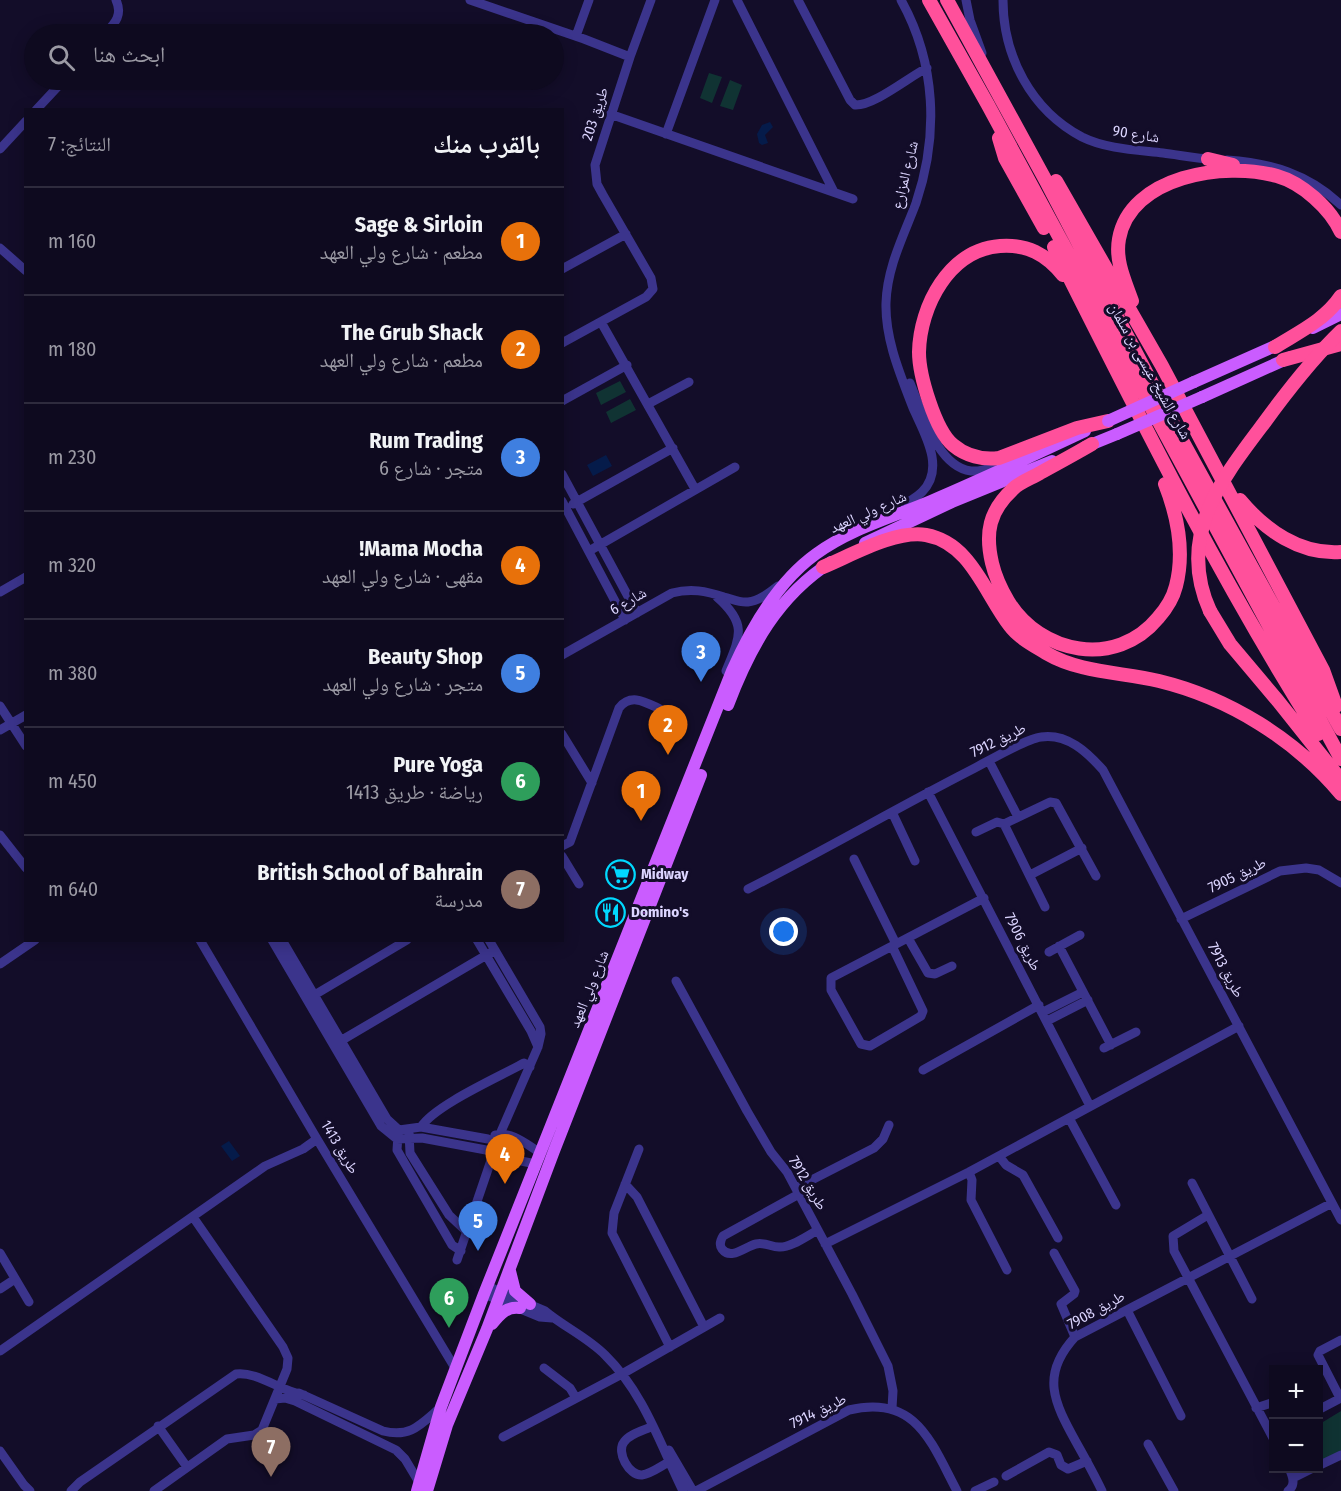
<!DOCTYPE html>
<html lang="ar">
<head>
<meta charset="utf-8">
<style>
	body { margin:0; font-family:"Fira Sans Condensed","Noto Naskh Arabic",sans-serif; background:#1c182c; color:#f1f3f6; direction:rtl }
	.controls { position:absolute; right:18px; bottom:18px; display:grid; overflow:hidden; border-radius:0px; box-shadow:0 3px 15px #0003 }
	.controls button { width:54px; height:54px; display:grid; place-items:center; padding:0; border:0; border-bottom:2px solid #2e2b3d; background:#0e0a1f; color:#f1f3f6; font:30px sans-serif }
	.you { position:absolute; left:784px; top:932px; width:21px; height:21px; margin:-15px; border:4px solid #fff; border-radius:50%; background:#1a73e8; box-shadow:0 0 0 9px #1a73e833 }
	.badge { display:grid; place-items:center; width:39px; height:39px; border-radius:50%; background:#01d9ff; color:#fff; font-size:20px; font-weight:700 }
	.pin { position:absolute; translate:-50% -50px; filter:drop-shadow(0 2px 3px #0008) }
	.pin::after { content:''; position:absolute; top:32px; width:21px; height:18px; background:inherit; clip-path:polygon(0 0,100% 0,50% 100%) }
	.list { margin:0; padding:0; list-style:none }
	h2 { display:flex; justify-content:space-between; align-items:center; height:78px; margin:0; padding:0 24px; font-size:26px }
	h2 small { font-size:20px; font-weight:400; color:#9b9aa4 }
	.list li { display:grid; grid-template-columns:39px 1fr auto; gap:18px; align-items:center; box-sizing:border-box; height:108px; padding:0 24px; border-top:2px solid #2e2b3d }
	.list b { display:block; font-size:22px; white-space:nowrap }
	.list p { margin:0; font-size:20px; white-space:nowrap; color:#9b9aa4 }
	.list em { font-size:20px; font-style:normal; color:#9b9aa4 }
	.icon { flex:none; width:33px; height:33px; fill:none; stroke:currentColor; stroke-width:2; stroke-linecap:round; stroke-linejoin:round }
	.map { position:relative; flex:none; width:1341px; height:1491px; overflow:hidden; direction:ltr }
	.search { position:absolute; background:#0e0a1f; box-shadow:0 3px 15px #0003; left:24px; top:24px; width:540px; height:66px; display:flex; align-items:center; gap:15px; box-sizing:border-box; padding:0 21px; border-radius:33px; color:#9b9aa4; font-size:22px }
	.panel { position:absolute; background:#0e0a1f; box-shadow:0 3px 15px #0003; left:24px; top:108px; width:540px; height:834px; border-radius:0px; direction:rtl }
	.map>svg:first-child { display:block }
	.green { fill:#103333 }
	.water { fill:#051b4a }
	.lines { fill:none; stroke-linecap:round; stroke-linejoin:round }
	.minor { stroke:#3b348c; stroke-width:9 }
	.major { stroke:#ca5cff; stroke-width:12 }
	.highway { stroke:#ff509b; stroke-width:14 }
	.major-bridge { stroke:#ca5cff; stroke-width:12 }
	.highway-bridge { stroke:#ff509b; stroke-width:14 }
	.labels { text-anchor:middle; stroke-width:6; stroke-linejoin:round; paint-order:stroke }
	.street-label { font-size:15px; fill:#dcd5ff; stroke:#130d29 }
	.poi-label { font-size:15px; font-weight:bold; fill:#dcd5ff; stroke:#130d29; text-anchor:start }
</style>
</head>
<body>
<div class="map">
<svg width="1341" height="1491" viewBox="0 0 1341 1491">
	<rect width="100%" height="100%" fill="#130d29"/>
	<path class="green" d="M709 73 722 77 712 103 700 98Z
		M730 80 742 85 733 110 720 106Z
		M620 381 626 392 601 405 596 393Z
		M630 399 636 410 611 423 606 412Z
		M1341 1411V1452L1318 1463V1425Z"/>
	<path class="water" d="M770 122 773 127 765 135 768 143 762 145 759 143 757 134 762 125Z
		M606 455 612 466 593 476 587 465Z
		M229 1141 240 1156 232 1161 221 1146Z"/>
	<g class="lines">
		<path class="minor" d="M470 0 584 39 630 57
			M737 0 834 192
			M798 0 850 100 855 105C874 106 910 76 927 68
			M966 0 970 20 982 53
			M1003 0C1003 56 1031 110 1082 137 1106 149 1137 150 1163 153 1180 155 1197 159 1214 159
			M105 34C115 23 123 15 116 0
			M576 36 589 0
			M36 110 64 80
			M610 114 853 199
			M666 134 715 0
			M0 149 26 121
			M1227 160C1271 163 1308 174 1341 205
			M0 248 26 271
			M562 269 626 234
			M601 322 695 489
			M562 343 646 297 653 289 651 278 603 195 597 184 595 165 630 57 651 0
			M910 383C922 411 937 467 971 471 982 472 993 467 1003 464
			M562 401 627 365
			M648 404 689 382
			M562 474 637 613
			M562 501 625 620
			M573 504 673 448
			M888 513C899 507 913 501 922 492 946 468 924 433 913 408 900 374 885 339 886 303 887 267 904 235 916 203 939 135 936 63 901 0
			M589 551 735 467
			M0 592 26 577
			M717 597C748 624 740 637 726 671
			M562 655 672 593C691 588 706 591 724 597 732 599 740 603 748 602 759 601 769 593 778 586
			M0 706 26 746
			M0 730 26 715
			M562 734 592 783
			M989 761 1018 817
			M928 792 1090 1106
			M892 812 915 861
			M1004 824 1050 802 1056 803 1096 876
			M976 832 997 822 1004 824 1045 907
			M0 835 26 868
			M562 846 570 842 619 708C631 693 645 702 660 709
			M562 856 579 884
			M854 859 896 944
			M1030 875 1082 848
			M748 889C823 851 895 809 971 770 987 762 1025 739 1041 737 1067 733 1087 752 1103 770L1341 1220
			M1181 919 1280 871 1306 868 1319 870 1341 883
			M908 938 928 973 935 974 952 966
			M200 940 317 1139 455 1368
			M272 940 381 1126 397 1139 422 1138 486 1150
			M282 940 387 1119 399 1130 421 1127 488 1139
			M477 940 531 1031 538 1047
			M892 946 923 1011 921 1016 870 1046 861 1044 831 990V978L984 898
			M1059 946 1111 1045
			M1049 952 1080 935
			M0 964 35 940
			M676 981 747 1111 771 1152 787 1172 852 1294 888 1366 893 1391 892 1408
			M311 997 407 940
			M1043 1012 1083 992
			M1047 1021 1088 1000
			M337 1043 495 950
			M1104 1048 1136 1032
			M923 1070 1039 1005
			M1069 1118 1116 1205
			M421 1127C435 1105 499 1077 524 1063L530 1067
			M409 1133 410 1153 449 1215 466 1231
			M398 1135 397 1150 452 1245 461 1251
			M495 1135C511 1131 526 1144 539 1152
			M639 1149 614 1213 612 1233 670 1347
			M489 1152 516 1160 536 1164
			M999 1156 1006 1165 1023 1175 1058 1238
			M969 1172 972 1180 971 1200 1007 1270
			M1192 1183 1252 1299
			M625 1184 637 1197 704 1327
			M796 1188 874 1148 883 1139 889 1125
			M799 1194 723 1236C720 1241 719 1245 722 1249 731 1261 746 1246 756 1244 765 1242 771 1247 779 1247 791 1248 808 1235 818 1230
			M1208 1215 1173 1236 1174 1251 1274 1440
			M825 1244 969 1172 1239 1026
			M0 1253 29 1302
			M1054 1253 1075 1291 1074 1294 1061 1304 1075 1337
			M457 1260 500 1134 538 1047 541 1034 540 1027 489 940
			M487 1286 545 1311C564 1327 587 1337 605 1355 644 1393 660 1444 683 1491
			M0 1289 15 1279
			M484 1294 540 1317 552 1318
			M1127 1310 1181 1416
			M0 1351 265 1166 303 1149 317 1139
			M544 1368 570 1388 576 1398
			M299 1393 383 1431C411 1438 421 1424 441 1407
			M1340 1398 1318 1355 1320 1351 1341 1340
			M275 1399 285 1398 295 1401 396 1450 405 1459 420 1484
			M1256 1408 1274 1402
			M1318 1410 1341 1398
			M158 1426 187 1467
			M653 1426C645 1430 629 1434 624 1442 616 1452 629 1476 642 1475 651 1474 661 1466 669 1462
			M503 1437 622 1374 720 1318
			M1148 1444 1174 1491
			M669 1450 693 1491
			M0 1451 24 1485 30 1491
			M1318 1466 1341 1455
			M1006 1476 1049 1452 1057 1455 1061 1465 1068 1469 1087 1461
			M1293 1478 1313 1468
			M71 1491 80 1482 236 1374C257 1371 282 1392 304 1395
			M154 1491 227 1439 254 1435 262 1430 287 1369 288 1358 283 1347 193 1217
			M696 1491 849 1410C916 1394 931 1442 957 1491
			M975 1491 994 1482
			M1102 1491C1094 1474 1085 1458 1076 1442 1054 1402 1040 1375 1075 1337L1332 1203
			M1288 1491C1296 1485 1293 1477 1289 1468"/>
		<path class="major" d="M1313 328 1341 314
			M1194 382 1284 342
			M1202 397 1291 357
			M1085 447 1117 434
			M865 543 952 502 1052 461
			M728 705C750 647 778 596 831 562
			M510 1271 515 1291 530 1304
			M492 1324C500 1314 507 1306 520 1308
			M417 1491 441 1407 484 1294 732 671C751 628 777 582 816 554 850 529 893 517 931 501 983 479 1034 455 1085 431
			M427 1491 447 1425 487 1329 554 1151 701 775"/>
		<path class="highway" d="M929 0 988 105 1341 759
			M947 0 1046 181 1179 435 1341 729
			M999 138 1005 158 1044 228
			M1208 159 1233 165
			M1056 181 1162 366 1323 670 1336 706
			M1054 247C1137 412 1219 578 1318 734
			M1063 275C1046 254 1027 244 1000 246 949 250 920 306 919 352 919 375 935 430 953 445 966 456 983 460 999 458L1077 428 1108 421
			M1132 301C1125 281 1115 261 1119 239 1130 176 1225 161 1277 176 1302 183 1330 208 1341 232
			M1275 347C1299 332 1325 320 1341 296
			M1283 360 1341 344
			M1092 444C1075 454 1058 463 1040 473 1032 478 1020 482 1013 489 989 511 985 533 992 563 995 576 1001 589 1008 601 1040 654 1116 669 1158 618 1166 609 1173 598 1176 586 1185 551 1178 517 1165 484
			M1240 500C1265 530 1300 555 1341 552
			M823 567C852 555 895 530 926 535 971 543 985 594 1010 626 1018 637 1033 645 1046 653 1080 673 1121 672 1159 681 1229 698 1295 739 1341 794
			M1210 611 1230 644 1278 701 1341 780"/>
		<path class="major-bridge" d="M1108 421 1194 382
			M1117 434 1202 397"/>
		<path class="highway-bridge" d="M1210 611C1176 536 1221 480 1264 423 1288 390 1312 359 1341 331"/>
	</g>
	<defs>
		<symbol id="supermarket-ring" viewBox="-11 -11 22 22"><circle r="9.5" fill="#130d29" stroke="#01d9ff" stroke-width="1.5"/><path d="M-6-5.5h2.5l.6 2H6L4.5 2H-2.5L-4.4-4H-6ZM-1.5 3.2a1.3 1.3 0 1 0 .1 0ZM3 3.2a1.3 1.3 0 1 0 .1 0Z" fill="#01d9ff"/></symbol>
		<symbol id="restaurant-ring" viewBox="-11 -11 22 22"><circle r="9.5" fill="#130d29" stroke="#01d9ff" stroke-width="1.5"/><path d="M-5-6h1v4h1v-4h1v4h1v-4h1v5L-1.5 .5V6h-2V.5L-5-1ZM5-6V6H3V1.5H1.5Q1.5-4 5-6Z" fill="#01d9ff"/></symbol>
	</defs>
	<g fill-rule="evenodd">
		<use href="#supermarket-ring" x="604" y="858" width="33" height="33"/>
		<use href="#restaurant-ring" x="594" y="896" width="33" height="33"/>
	</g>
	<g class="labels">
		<g class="street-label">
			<text transform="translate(595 114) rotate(-72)" y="5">طريق 203</text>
			<text transform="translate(1136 134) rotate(9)" y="5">شارع 90</text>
			<text transform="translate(905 175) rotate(-76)" y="5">شارع المزارع</text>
			<text transform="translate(1150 371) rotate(61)" y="5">شارع الشيخ عيسى بن سلمان</text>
			<text transform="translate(868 512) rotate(-24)" y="5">شارع ولي العهد</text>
			<text transform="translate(628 601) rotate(-30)" y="5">شارع 6</text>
			<text transform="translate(998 740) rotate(-26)" y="5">طريق 7912</text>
			<text transform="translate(1237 875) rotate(-26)" y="5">طريق 7905</text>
			<text transform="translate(1023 942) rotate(63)" y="5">طريق 7906</text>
			<text transform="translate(1226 970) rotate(62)" y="5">طريق 7913</text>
			<text transform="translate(589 989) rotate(-68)" y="5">شارع ولي العهد</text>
			<text transform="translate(340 1147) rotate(59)" y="5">طريق 1413</text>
			<text transform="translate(808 1183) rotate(59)" y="5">طريق 7912</text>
			<text transform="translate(1096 1310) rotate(-29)" y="5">طريق 7908</text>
			<text transform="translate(818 1411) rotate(-26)" y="5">طريق 7914</text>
		</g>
		<g class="poi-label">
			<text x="641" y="879">Midway</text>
			<text x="631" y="917">Domino's</text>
		</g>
	</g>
</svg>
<div class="controls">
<button>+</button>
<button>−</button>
</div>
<div class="you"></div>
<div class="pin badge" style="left:641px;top:821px;background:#e8710a">1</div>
<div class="pin badge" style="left:668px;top:755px;background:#e8710a">2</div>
<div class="pin badge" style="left:701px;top:682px;background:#3f7fe0">3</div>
<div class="pin badge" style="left:505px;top:1184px;background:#e8710a">4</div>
<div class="pin badge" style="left:478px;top:1251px;background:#3f7fe0">5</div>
<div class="pin badge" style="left:449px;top:1328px;background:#2e9e5b">6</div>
<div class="pin badge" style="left:271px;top:1477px;background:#8d6e63">7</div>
<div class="search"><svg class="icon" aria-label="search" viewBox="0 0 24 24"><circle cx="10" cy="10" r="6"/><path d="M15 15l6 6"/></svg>ابحث هنا</div>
<section class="panel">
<h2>بالقرب منك<small>النتائج: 7</small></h2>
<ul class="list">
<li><span class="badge" style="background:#e8710a">1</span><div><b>Sage &amp; Sirloin</b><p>مطعم · شارع ولي العهد</p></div><em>160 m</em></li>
<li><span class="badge" style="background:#e8710a">2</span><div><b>The Grub Shack</b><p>مطعم · شارع ولي العهد</p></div><em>180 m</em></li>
<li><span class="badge" style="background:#3f7fe0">3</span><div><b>Rum Trading</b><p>متجر · شارع 6</p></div><em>230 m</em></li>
<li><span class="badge" style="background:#e8710a">4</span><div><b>Mama Mocha!</b><p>مقهى · شارع ولي العهد</p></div><em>320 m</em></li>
<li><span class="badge" style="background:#3f7fe0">5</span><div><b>Beauty Shop</b><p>متجر · شارع ولي العهد</p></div><em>380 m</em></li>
<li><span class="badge" style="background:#2e9e5b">6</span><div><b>Pure Yoga</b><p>رياضة · طريق 1413</p></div><em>450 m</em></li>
<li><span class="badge" style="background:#8d6e63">7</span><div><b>British School of Bahrain</b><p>مدرسة</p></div><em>640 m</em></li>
</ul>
</section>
</div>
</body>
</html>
